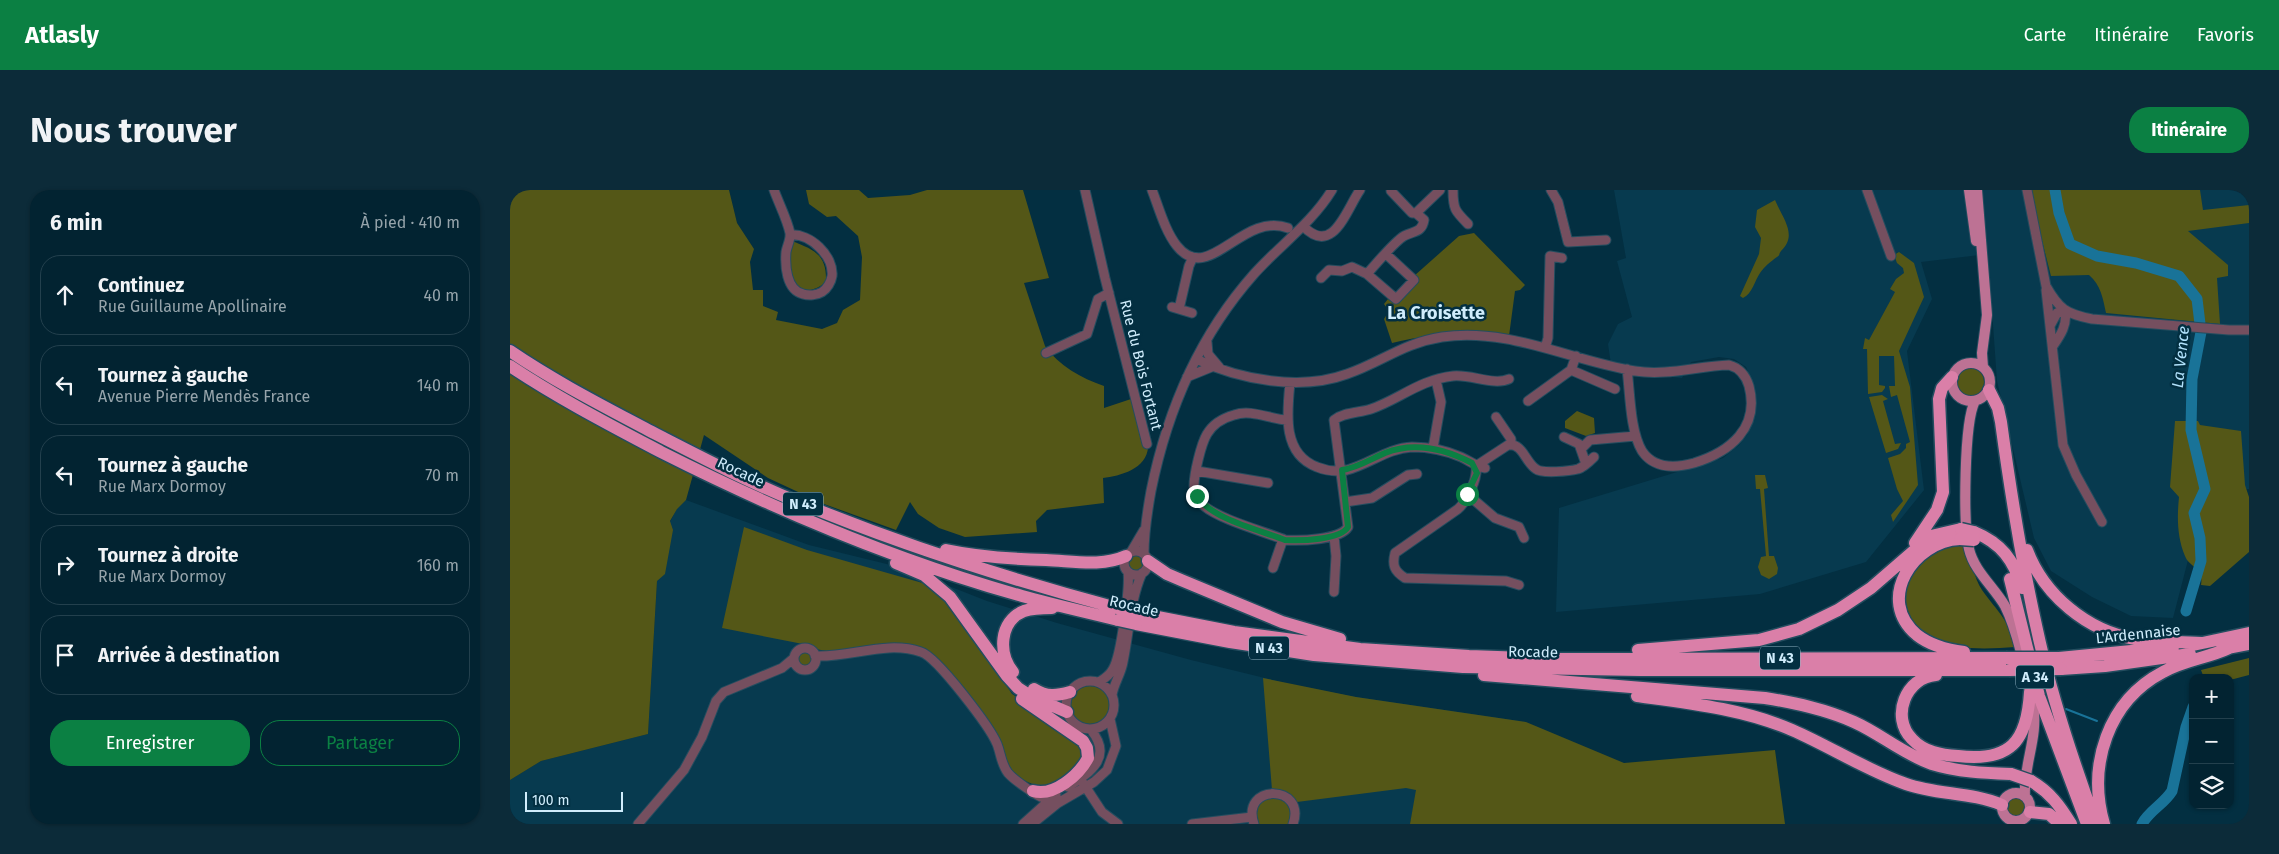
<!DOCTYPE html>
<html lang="fr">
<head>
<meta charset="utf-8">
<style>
	body { margin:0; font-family:"Fira Sans",sans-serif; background:#0c2b39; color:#f1f3f6 }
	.controls { position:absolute; right:15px; bottom:15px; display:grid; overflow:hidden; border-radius:10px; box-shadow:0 1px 4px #0004 }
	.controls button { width:45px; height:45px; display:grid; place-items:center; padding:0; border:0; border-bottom:1px solid #23404d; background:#022331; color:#f1f3f6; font:25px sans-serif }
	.scale { position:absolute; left:15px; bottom:12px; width:98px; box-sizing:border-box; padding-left:5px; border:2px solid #d0edfc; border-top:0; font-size:14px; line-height:18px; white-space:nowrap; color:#d0edfc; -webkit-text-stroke:4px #032f41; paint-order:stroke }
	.stop { position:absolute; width:15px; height:15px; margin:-11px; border:4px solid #0b8043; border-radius:50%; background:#fff }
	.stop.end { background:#0b8043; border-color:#fff; box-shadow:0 1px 5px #0008 }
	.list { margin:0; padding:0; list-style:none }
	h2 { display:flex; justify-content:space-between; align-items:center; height:65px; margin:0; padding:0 20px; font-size:21px }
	h2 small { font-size:16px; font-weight:400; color:#96a4ab }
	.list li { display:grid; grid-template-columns:32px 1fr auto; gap:15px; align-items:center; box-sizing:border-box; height:80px; margin:0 10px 10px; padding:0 10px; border:1px solid #23404d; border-radius:20px }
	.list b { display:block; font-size:19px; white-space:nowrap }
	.list p { margin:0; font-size:16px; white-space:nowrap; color:#96a4ab }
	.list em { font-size:16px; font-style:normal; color:#96a4ab }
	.actions { display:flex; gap:10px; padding:15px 20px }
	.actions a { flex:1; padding:11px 0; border:1px solid #0b8043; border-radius:20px; text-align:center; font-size:18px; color:#0b8043 }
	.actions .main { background:#0b8043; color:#fff }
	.icon { flex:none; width:28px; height:28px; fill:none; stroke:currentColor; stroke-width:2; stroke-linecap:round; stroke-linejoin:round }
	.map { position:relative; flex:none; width:1739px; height:634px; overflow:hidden; border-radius:20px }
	header { display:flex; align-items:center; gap:30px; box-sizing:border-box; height:70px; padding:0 25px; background:#0b8043; color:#fff }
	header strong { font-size:24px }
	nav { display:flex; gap:28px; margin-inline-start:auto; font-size:18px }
	.intro { display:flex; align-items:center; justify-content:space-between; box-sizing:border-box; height:120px; padding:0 30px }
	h1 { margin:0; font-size:35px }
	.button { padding:12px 22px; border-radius:20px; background:#0b8043; color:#fff; font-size:18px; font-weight:700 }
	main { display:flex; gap:30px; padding:0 30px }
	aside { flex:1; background:#022331; border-radius:20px; box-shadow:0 1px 4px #0004 }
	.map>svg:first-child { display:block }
	.built { fill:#073a4f }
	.green { fill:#545717 }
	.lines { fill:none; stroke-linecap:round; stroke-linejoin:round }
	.stream { stroke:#197398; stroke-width:2 }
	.river { stroke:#197398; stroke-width:11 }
	.minor-casing { stroke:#244d5f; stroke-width:11 }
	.major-casing { stroke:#244d5f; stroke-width:12 }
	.highway-casing { stroke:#244d5f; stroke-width:15 }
	.minor { stroke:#754f5f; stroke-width:9 }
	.major { stroke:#bd7294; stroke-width:10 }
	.highway { stroke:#da7fa8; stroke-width:12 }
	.highway-bridge-casing { stroke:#244d5f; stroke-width:15; stroke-linecap:butt }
	.highway-bridge { stroke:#da7fa8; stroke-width:12 }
	.route { stroke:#0b8043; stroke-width:6 }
	.labels { text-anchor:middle; stroke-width:5; stroke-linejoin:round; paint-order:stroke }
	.shield { fill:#032f41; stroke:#92b4c4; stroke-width:1 }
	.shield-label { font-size:14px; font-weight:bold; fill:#d0edfc }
	.street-label { font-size:15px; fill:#d0edfc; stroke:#032f41 }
	.water-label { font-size:16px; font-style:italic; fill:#b1e1fb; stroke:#032f41 }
	.quarter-label { font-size:18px; font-weight:bold; fill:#d0edfc; stroke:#032f41 }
</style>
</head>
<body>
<header>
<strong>Atlasly</strong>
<nav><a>Carte</a><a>Itinéraire</a><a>Favoris</a></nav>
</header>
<div class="intro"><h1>Nous trouver</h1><a class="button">Itinéraire</a></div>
<main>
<aside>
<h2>6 min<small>À pied · 410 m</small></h2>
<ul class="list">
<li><svg class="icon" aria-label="ahead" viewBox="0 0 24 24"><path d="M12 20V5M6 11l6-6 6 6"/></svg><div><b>Continuez</b><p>Rue Guillaume Apollinaire</p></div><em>40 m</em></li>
<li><svg class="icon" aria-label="left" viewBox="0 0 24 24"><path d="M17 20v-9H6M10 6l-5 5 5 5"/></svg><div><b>Tournez à gauche</b><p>Avenue Pierre Mendès France</p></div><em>140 m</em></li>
<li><svg class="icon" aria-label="left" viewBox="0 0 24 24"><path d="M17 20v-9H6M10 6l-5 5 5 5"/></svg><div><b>Tournez à gauche</b><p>Rue Marx Dormoy</p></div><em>70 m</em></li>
<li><svg class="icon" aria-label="right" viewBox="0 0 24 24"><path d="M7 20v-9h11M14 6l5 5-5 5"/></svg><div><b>Tournez à droite</b><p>Rue Marx Dormoy</p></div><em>160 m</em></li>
<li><svg class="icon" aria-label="arrive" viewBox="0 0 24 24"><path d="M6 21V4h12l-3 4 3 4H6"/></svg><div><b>Arrivée à destination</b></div></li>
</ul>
<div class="actions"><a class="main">Enregistrer</a><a>Partager</a></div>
</aside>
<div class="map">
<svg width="1739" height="634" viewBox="0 0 1739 634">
	<rect width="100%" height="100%" fill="#032f41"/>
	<path class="built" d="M1104 0H1739V299H1730L1720 239 1667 242 1684 347 1663 428 1621 426 1582 407 1541 381 1524 348 1487 191 1478 64 1411 72 1422 109 1397 161 1414 300 1356 372 1250 404 1046 422 1049 318 1213 268 1229 255 1237 245 1246 220 1242 191 1236 177 1224 169 1209 167 1181 172 1172 188 1102 181 1098 154 1108 134 1122 127 1107 71 1116 68Z
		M176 310 299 355 393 378 477 411 547 433 681 470 779 494 846 507 1016 532 986 612 907 599 900 634H0V590L31 571 138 544 147 391 160 332 167 318Z"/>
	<path class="green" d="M0 0H219L227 33 244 59 240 72 243 100H253V116L268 122 266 130 312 139 327 133 333 120 350 110 352 67 348 46 326 26 317 27 299 14 296 0H349L358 8 400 5 417 0H513L539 88 514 93 535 156C549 176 571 188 594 196V218L627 207C630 220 639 246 638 257 637 279 610 286 593 288L594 313 537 320 526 331 527 342 455 347 429 338 408 324 400 312 386 340 314 314 258 288 194 245 176 310 167 319 160 331 163 340 155 384 147 391 138 544 31 571 0 590Z
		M1522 0H1690L1693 20 1739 15V33L1678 41 1718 75V86L1707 88 1710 134 1596 123C1593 109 1591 95 1579 85L1541 86 1526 27Z
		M1265 10C1273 29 1288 45 1271 61 1268 65 1271 64 1267 67 1260 72 1255 76 1250 83 1245 90 1242 104 1233 108L1230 106 1249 64 1251 48 1245 37 1247 20Z
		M964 43 1015 95 1010 100 1005 101 999 146C957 142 923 143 882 153L874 129 879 121 874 114 878 109 886 114 909 92 904 86 949 46Z
		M282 51C305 60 317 65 316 92 283 118 276 76 282 51Z
		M1389 62 1404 73 1414 107 1389 161 1400 197 1408 295 1383 332 1381 325 1393 311 1387 299 1378 268 1390 264 1396 258V254L1400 252 1387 205 1381 207 1379 196H1385L1384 166H1369V195L1375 196V198L1372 202 1358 204 1357 159H1353L1355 148 1359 150 1385 102 1380 99 1386 89 1394 83 1393 78 1387 73 1384 65Z
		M1446 192a14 14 0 1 1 28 0a14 14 0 1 1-28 0Z
		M1372 205 1378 209 1373 211 1385 254 1391 253 1388 259 1376 263 1359 207Z
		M1067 221 1084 228 1085 243 1076 246 1055 238V231Z
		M1665 231H1688L1690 235 1731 241 1735 295 1739 307V362L1700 396 1691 395C1694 378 1679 377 1675 366 1667 347 1667 327 1669 307L1660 297Z
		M1245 285H1255L1258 298 1254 299 1259 366H1264L1268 378 1267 384 1259 389 1251 385 1248 377 1251 367 1256 366 1250 299H1246Z
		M234 337 297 360 423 396 438 408 502 504 567 548 574 570 541 598C519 595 505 589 494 569L423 465C385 436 330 475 298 455L212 438Z
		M1448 354 1456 355C1461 369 1464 388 1472 400 1489 424 1497 426 1505 457 1478 459 1447 461 1422 448 1387 430 1386 380 1422 362 1430 358 1440 357 1448 354Z
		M618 373a8 8 0 1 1 16 0a8 8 0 1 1-16 0Z
		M288 469a7 7 0 1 1 14 0a7 7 0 1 1-14 0Z
		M1739 468V485L1720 490V488H1694L1691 480Z
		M753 488 846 507 1016 532 1114 573 1265 560 1275 634H900L906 600 896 598 787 612 776 603 762 600Z
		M561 515a19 19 0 1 1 38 0a19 19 0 1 1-38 0Z
		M764 606 780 615V634H748L746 618 753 609Z
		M1497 617a9 9 0 1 1 18 0a9 9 0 1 1-18 0Z"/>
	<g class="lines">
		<path class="stream" d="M1556 519 1587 531"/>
		<path class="river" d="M1545 0 1549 23 1560 54 1587 66 1626 73 1669 86 1687 109 1691 142 1682 189 1681 240 1695 299 1684 323 1690 348 1691 371 1676 421
			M1632 634C1639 621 1654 614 1662 601L1676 537 1683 517"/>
		<defs>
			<path id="minor" d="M264 0C269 14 277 29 280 43 281 49 277 56 276 62 275 75 276 100 293 104 299 106 307 105 312 102 317 99 321 92 322 86 324 66 300 43 280 45
				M575 0 595 88 637 254
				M642 0C649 18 655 41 667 56 699 96 732 21 778 38
				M943 0C943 19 945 21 958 34
				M1041 0 1048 12 1058 52 1096 50
				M1357 0 1381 66
				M1517 0 1536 96C1549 119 1556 124 1582 129L1719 140H1739
				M881 1 902 23H906
				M793 36C823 67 836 20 850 0
				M857 84C866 74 884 52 894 46 903 41 912 43 914 30L906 23 930 0
				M811 88 819 80 832 81 842 77 857 84 886 109 904 90 876 64
				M1536 100 1553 255 1566 285 1592 332
				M662 117 682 123
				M669 119 679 76 683 67
				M1541 134 1547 123 1554 120C1559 133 1550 146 1543 156
				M697 152 698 164 709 177
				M1035 158 1038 148 1040 66 1052 68
				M536 163 577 144 588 109 599 103
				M686 169C730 190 791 201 837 184 872 172 893 153 932 147 999 137 1061 171 1125 181 1158 186 1187 176 1219 175 1230 178 1236 186 1239 196 1250 238 1220 262 1184 273 1166 278 1144 279 1132 261 1120 241 1120 202 1117 179
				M1061 180 1105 199
				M677 187 704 176
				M780 193C777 223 772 264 807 277 817 281 827 282 837 280 860 274 878 258 902 257 920 257 935 260 951 267 960 271 965 276 975 278
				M1018 211 1061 180 1066 166
				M986 227 1001 249V255
				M777 230C760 229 741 219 724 225 713 228 703 234 697 244 691 254 684 284 684 296 684 303 689 312 694 316 711 330 753 341 775 350 790 351 830 350 838 337L824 230C834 222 849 223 861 219 890 209 909 190 943 186 961 184 984 196 999 189
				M1054 247 1069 254 1076 274
				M923 258 931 212 926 190
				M1071 259 1080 250 1126 246
				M687 281 758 293
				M957 304 985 328 1009 337 1014 348
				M835 312 862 308 898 285 907 284
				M824 346 826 366 824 402
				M614 373a12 12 0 1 1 24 0a12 12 0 1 1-24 0Z
				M621 362 634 340
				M634 364C634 342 637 323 641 301 657 221 690 145 744 84 770 55 802 33 822 0
				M763 378 773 349
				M1009 395 996 391 895 388C884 381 882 375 885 363L948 319C957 311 968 289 966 276L998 255C1013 253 1015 272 1026 279 1032 284 1060 281 1068 279 1074 277 1080 271 1084 267
				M284 469a11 11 0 1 1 22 0a11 11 0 1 1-22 0Z
				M305 466C340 468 376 450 411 462 427 467 480 537 487 554 491 564 491 574 498 583 503 589 524 604 531 607 536 609 541 607 546 605
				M556 515a24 24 0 1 1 48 0a24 24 0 1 1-48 0Z
				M589 492C594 489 600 485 603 479 611 466 620 398 618 382
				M602 505C604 493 611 484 613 472 619 443 620 410 632 383
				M573 593 592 622 608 634
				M558 597C581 582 603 567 581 540
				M128 634 174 580 192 547 206 511 214 502 272 478 284 468
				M513 634 543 607
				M522 634 548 613 584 592 597 580 606 556 600 529
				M682 634 742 627
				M744 634C730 593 797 594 783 634"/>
			<path id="major" d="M1459 0 1466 51
				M1467 0 1477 125 1472 163 1473 177
				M1442 192a19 19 0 1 1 38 0a19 19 0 1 1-38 0Z
				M1465 211C1454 232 1453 334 1459 359 1464 381 1484 397 1495 416 1508 442 1517 487 1523 515 1529 546 1513 575 1515 606
				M1492 617a14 14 0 1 1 28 0a14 14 0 1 1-28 0Z"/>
			<path id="highway" d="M0 161C44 191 91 215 138 240 187 265 236 291 288 312 392 355 498 389 607 418
				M0 176C48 208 100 235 151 262 266 320 387 371 512 406 544 415 576 422 608 430
				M1479 200 1488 218 1491 232C1501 306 1513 380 1530 453 1544 514 1564 574 1586 634
				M1464 342C1491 353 1504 370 1512 398
				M1450 349C1403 351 1365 410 1407 445 1421 456 1438 460 1454 462
				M1405 353 1427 320 1433 302 1429 209 1432 198 1442 187
				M436 360C469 367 502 369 536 370 563 371 592 377 616 366
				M1517 360C1534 405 1577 441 1625 449 1647 453 1669 451 1691 453
				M638 371 657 384 671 390 772 432 830 449
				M386 373 414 385 440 407 497 486 508 498 522 507 557 522
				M1500 389 1529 506 1577 634
				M627 423 724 442 850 459 959 466 1043 469 1496 468
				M626 434 720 452 804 465 953 477 1130 480H1499
				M1683 455 1739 443
				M1712 459 1739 454
				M1128 460 1249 450 1289 439 1328 420 1361 398 1421 346 1451 339
				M1549 468 1663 457
				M1551 479 1595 476 1680 464
				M503 482C488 464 489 431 514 421 523 418 532 418 542 418
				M974 485 1255 508C1286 513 1315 519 1344 532 1371 544 1393 564 1422 574 1448 582 1474 583 1501 584
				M1426 485C1396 487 1380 527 1402 549 1414 562 1431 565 1448 566 1500 572 1517 552 1520 502
				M524 499C537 507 546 506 560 502
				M1127 506C1179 513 1234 519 1282 540 1321 557 1356 580 1396 594 1427 605 1462 602 1492 615
				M512 509 573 551 577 558 578 568C569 585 544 607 523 601
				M1521 591C1540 602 1550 616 1561 634
				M1520 622 1539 624 1550 634
				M1594 634C1577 575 1598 511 1653 482 1674 470 1698 468 1719 458"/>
		</defs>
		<use href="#minor" class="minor-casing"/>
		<use href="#major" class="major-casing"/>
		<use href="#highway" class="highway-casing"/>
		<use href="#minor" class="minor"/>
		<use href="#major" class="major"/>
		<use href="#highway" class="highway"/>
		<defs>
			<path id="highway-bridge" d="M1451 339 1464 342
				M1450 349 1464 350
				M607 418 627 423
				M608 430 626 434
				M1496 468H1549
				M1499 480 1551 479
				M1501 584 1521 591"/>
		</defs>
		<use href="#highway-bridge" class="highway-bridge-casing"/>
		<use href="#highway-bridge" class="highway-bridge"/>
	</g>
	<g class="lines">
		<path class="route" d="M687 306C701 329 750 340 775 350 790 351 830 350 838 337L832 280C847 278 861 269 875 263 905 251 935 259 962 273L967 283 957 304"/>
	</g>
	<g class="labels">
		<g class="shield">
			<rect x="273" y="302.5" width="40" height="23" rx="4"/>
			<rect x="739" y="446.5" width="40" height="23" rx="4"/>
			<rect x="1250" y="456.5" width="40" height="23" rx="4"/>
			<rect x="1506" y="475.5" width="38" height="23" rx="4"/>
		</g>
		<g class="shield-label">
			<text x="293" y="319">N 43</text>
			<text x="759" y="463">N 43</text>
			<text x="1270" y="473">N 43</text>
			<text x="1525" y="492">A 34</text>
		</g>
		<g class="street-label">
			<text transform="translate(631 175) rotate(76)" y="5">Rue du Bois Fortant</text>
			<text transform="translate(231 282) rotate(25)" y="5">Rocade</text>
			<text transform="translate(624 416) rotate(13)" y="5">Rocade</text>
			<text transform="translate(1628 444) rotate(-6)" y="5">L'Ardennaise</text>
			<text transform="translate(1023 462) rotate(1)" y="5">Rocade</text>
		</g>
		<g class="water-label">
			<text transform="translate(1670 167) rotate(-84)" y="6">La Vence</text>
		</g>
		<g class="quarter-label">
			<text x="926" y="129">La Croisette</text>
		</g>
	</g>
</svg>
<div class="controls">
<button>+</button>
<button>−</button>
<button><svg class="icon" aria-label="layers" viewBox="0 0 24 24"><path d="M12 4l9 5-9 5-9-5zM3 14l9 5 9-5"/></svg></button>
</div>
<div class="scale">100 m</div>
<div class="stop" style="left:957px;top:304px"></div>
<div class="stop end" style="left:687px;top:306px"></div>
</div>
</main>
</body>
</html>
